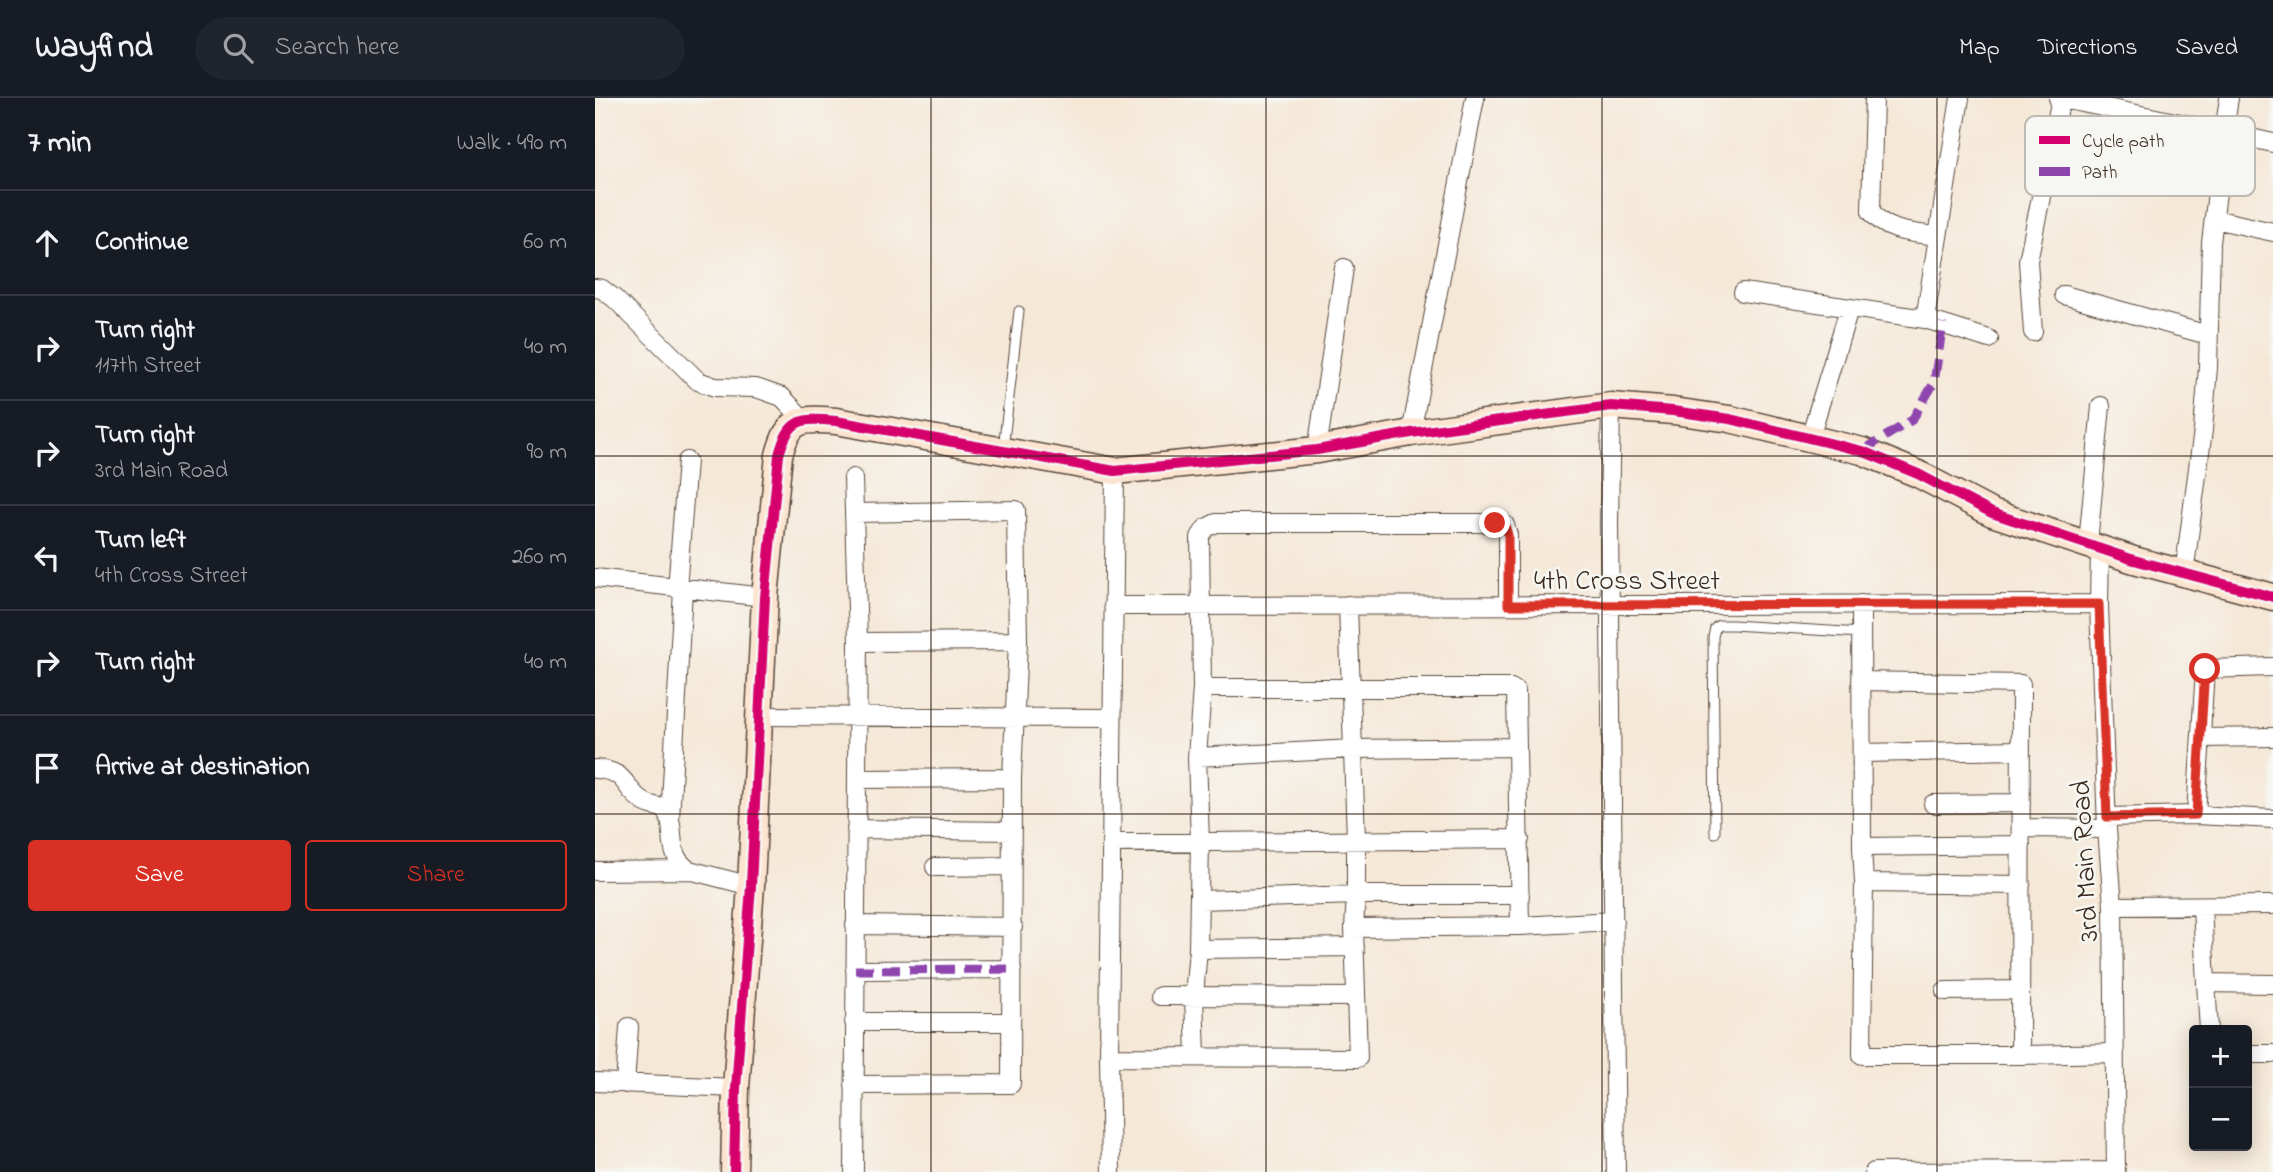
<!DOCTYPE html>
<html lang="en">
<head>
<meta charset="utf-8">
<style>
	body { margin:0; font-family:"Indie Flower",sans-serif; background:#20242c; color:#f1f3f6 }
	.controls { position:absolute; right:21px; bottom:21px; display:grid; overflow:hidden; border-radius:7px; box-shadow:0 4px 18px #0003 }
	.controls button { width:63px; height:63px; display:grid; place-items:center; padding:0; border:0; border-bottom:2px solid #363941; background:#171b24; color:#f1f3f6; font:35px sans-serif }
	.stop { position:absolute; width:21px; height:21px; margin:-16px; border:5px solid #d93025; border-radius:50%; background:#fff }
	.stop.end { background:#d93025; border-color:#fff; box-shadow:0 2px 7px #0008 }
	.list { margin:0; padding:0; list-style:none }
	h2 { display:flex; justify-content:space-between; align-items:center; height:91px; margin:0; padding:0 28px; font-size:30px }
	h2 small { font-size:23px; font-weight:400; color:#9ea1a6 }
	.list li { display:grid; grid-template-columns:46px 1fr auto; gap:21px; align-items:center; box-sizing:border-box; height:105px; padding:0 28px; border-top:2px solid #363941 }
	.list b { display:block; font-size:26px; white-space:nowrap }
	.list p { margin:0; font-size:23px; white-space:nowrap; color:#9ea1a6 }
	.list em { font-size:23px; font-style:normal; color:#9ea1a6 }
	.actions { display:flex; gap:14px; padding:21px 28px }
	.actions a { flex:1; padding:16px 0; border:2px solid #d93025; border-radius:7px; text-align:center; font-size:24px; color:#d93025 }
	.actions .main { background:#d93025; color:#fff }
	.icon { flex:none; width:38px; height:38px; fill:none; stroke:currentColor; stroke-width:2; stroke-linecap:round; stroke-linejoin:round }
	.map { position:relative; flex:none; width:1678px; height:1074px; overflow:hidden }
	header { display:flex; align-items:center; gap:42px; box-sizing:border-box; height:98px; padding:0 35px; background:#171b24; border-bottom:2px solid #363941 }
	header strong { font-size:33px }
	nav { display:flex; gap:38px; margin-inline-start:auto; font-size:24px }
	.search { width:490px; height:63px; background:#20242c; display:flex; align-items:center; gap:18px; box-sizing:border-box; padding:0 24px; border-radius:38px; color:#9ea1a6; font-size:26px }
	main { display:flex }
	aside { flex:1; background:#171b24 }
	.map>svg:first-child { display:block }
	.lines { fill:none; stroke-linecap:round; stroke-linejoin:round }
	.lane-casing { stroke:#57463a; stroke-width:11 }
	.street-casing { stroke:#57463a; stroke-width:20 }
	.secondary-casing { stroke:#57463a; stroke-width:29 }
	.lane { stroke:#fff; stroke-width:9 }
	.street { stroke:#fff; stroke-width:18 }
	.secondary { stroke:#fce5d0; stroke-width:26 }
	.quiet { stroke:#8e44ad; stroke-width:9; stroke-dasharray:18 9; stroke-linecap:butt }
	.cycleway-casing { stroke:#f6f6f2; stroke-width:15 }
	.cycleway { stroke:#d6006c; stroke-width:10 }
	.route { stroke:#d93025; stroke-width:9 }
	.grid { fill:none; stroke:#3b2a1e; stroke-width:2; stroke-opacity:0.55 }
	.labels { text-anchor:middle; stroke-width:5; stroke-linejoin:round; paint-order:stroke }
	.street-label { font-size:28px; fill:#3b2a1e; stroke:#f6f6f2 }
	.key { fill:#f6f6f2; stroke:#beb9b2; stroke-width:2 }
	.key-label { font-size:19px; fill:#3b2a1e }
</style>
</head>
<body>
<header>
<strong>Wayfind</strong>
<div class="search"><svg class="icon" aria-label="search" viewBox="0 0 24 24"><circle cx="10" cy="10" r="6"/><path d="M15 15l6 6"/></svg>Search here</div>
<nav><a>Map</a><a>Directions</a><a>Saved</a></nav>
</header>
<main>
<aside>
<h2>7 min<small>Walk · 490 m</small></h2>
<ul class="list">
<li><svg class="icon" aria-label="ahead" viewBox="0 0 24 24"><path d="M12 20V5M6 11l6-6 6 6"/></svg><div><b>Continue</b></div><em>60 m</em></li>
<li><svg class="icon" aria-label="right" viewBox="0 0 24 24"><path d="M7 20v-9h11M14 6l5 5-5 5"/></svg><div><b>Turn right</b><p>117th Street</p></div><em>40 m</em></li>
<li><svg class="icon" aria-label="right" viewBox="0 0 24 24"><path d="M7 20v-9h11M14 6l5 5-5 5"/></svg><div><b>Turn right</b><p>3rd Main Road</p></div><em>90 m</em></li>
<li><svg class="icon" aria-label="left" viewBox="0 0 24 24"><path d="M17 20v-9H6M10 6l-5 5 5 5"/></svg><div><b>Turn left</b><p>4th Cross Street</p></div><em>260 m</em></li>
<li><svg class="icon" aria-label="right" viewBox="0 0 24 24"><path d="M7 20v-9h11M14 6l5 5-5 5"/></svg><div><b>Turn right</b></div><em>40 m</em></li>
<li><svg class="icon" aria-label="arrive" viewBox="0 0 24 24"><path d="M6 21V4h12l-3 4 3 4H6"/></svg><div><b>Arrive at destination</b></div></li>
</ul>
<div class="actions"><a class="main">Save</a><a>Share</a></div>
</aside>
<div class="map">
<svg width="1678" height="1074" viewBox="0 0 1678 1074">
	<rect width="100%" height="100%" fill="#f6f6f2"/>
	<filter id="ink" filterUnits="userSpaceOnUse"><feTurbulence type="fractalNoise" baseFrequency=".0143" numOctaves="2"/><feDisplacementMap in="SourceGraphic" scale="14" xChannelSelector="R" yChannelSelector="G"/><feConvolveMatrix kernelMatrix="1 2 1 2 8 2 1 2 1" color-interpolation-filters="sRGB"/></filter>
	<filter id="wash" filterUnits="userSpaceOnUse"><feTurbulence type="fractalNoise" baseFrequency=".00686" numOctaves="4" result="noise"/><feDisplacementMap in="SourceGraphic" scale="28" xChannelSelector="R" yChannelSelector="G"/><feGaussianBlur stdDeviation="1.57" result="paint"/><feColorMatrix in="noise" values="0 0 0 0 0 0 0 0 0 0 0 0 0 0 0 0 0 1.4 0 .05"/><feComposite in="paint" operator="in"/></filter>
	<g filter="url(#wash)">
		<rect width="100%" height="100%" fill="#f5e8d7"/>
	</g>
	<g filter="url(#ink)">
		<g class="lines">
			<defs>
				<path id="lane" d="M408 351 424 213
					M1120 735 1118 539 1120 530 1124 527H1138L1266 535"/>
				<path id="street" d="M1279 0 1276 113C1291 135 1319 135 1342 138
					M1463 0 1629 34 1616 145 1613 269 1608 332 1589 476
					M1634 0 1629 34 1678 45
					M1619 121 1678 134
					M0 190 7 191 20 201 103 283 120 289 161 290 187 299 209 322
					M1148 194 1330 221 1394 241
					M1469 197 1613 237
					M1330 221 1365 0
					M1438 234 1433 163 1466 0
					M1016 308 1014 425 1021 1074
					M816 335 880 0
					M1215 339 1254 211
					M722 352 749 170
					M258 380 263 544 259 1074
					M259 415 421 412 423 543 417 680 416 986 259 987
					M1493 445 1506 308
					M1505 450 1504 506 1512 731 1518 808 1521 1074
					M0 480 170 499
					M82 491 92 363
					M1266 506 1267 749 1269 785 1267 957H1425L1520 955
					M753 507 761 741V797H925
					M518 508 1504 506
					M263 544 423 543
					M1266 583 1426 586 1425 957
					M607 590 605 439 611 430 621 425H900L910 427 913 437V507
					M164 618 517 620
					M1607 640 1678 639
					M922 649 921 593 916 590H607L602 659 758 651 922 649 925 828
					M1267 655 1426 652
					M0 671C35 673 26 690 49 704 55 708 63 708 70 711 84 731 68 755 94 772L156 788
					M262 681 417 680
					M1338 706 1426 705
					M1601 717 1610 571 1678 569
					M1512 719 1601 717 1678 721
					M75 721 88 492
					M1426 730 1512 731
					M261 731 417 733
					M516 745 925 741
					M1267 749 1426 747
					M340 769 417 768
					M0 773 94 772
					M1269 785 1426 787
					M604 802 761 797 759 830 925 828 1019 823
					M1518 808 1678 807
					M1607 809 1611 885 1678 886
					M260 827 418 829
					M603 851 760 849
					M260 872 417 871
					M1611 885 1614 932
					M1350 893 1425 892
					M565 898 761 899
					M259 924H415
					M1652 956H1678
					M514 959 763 960 759 830
					M601 959 599 898 603 851 605 743 602 659
					M0 984 141 990
					M30 986 34 929
					M516 1074 514 959 520 373
					M1279 1074 1521 1073"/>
				<path id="secondary" d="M139 1074 141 990 156 788 170 499 184 357C194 320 205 320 241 323L520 373 722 352 816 335 1016 308 1078 313 1135 321 1267 353 1323 376 1397 415 1539 462 1678 499"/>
			</defs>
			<use href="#lane" class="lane-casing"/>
			<use href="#street" class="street-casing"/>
			<use href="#secondary" class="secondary-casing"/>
			<use href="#lane" class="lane"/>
			<use href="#street" class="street"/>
			<use href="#secondary" class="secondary"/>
			<path class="quiet" d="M1267 353 1317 322 1339 285 1348 225
				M260 872 417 871"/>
			<defs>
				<path id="cycleway" d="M139 1074 141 990 156 788 170 499 184 357C194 320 205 320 241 323L520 373 722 352 816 335 1016 308 1078 313 1135 321 1267 353 1323 376 1397 415 1539 462 1678 499"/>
			</defs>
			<use href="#cycleway" class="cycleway-casing"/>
			<use href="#cycleway" class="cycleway"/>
		</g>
	</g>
	<g class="lines" filter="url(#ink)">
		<path class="route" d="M900 425 910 427 913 437V507L1504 506 1512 719 1601 717 1610 571"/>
	</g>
	<path class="grid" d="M336 0V1074M671 0V1074M1007 0V1074M1342 0V1074M0 358H1678M0 716H1678"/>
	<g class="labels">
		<g class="street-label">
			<text x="1032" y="491">4th Cross Street</text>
			<text transform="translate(1488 763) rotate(-93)" y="10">3rd Main Road</text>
		</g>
	</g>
	<rect x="1430" y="18" width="230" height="80" rx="10" class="key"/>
	<rect x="1444" y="38" width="31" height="8" fill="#d6006c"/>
	<rect x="1444" y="69" width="31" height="9" fill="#8e44ad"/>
	<g class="key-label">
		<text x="1487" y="49">Cycle path</text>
		<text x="1487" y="80">Path</text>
	</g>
</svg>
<div class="controls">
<button>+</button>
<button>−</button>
</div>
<div class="stop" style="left:1610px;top:571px"></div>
<div class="stop end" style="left:900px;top:425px"></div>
</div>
</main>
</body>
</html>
